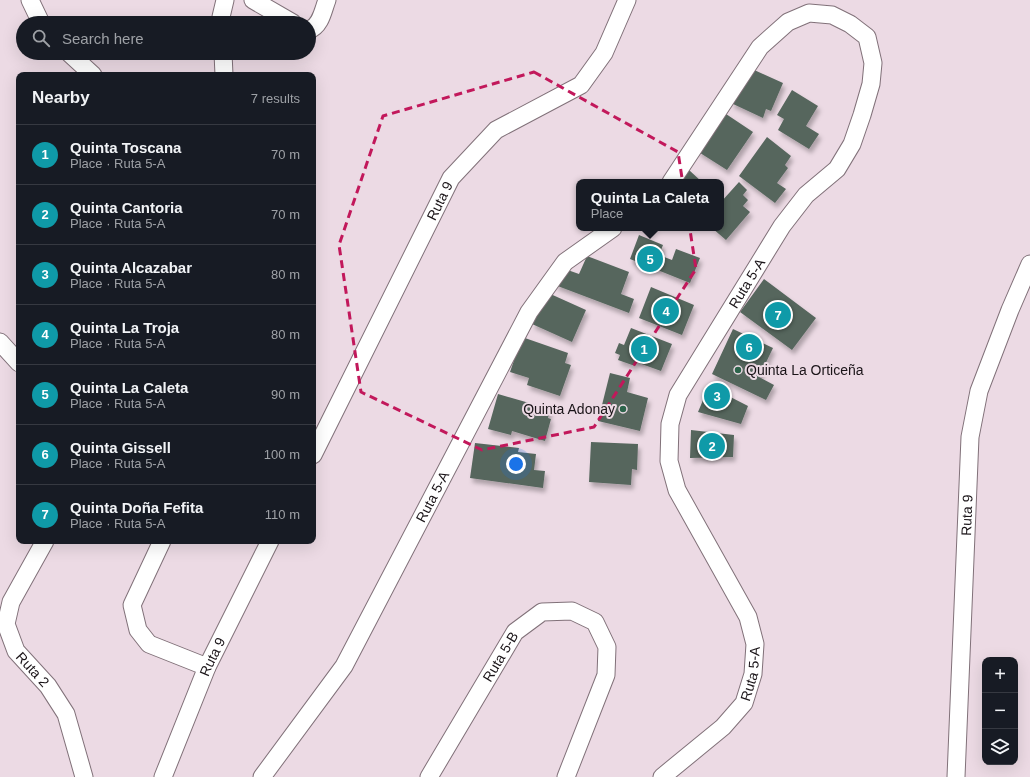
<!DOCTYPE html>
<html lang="en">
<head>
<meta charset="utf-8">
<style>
	body { margin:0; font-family:Helvetica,sans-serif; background:#20242c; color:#f1f3f6 }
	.controls { position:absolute; right:12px; bottom:12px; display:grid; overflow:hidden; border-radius:8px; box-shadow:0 4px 16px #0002 }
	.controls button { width:36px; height:36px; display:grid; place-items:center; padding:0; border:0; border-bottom:1px solid #363941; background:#171b24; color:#f1f3f6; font:20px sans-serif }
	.you { position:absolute; left:516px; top:464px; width:14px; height:14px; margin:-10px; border:3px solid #fff; border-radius:50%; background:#1a73e8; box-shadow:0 0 0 6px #1a73e833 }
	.badge { display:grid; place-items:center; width:26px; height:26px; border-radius:50%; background:#8c9099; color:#fff; font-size:13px; font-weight:700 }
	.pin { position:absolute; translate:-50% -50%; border:2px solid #fff; box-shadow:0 1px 4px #0006 }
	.popup { position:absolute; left:576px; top:179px; width:148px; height:52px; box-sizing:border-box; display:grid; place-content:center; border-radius:8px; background:#171b24; filter:drop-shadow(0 1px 3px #0005); font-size:13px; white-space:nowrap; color:#9ea1a6 }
	.popup b { font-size:15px; color:#f1f3f6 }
	.popup::after { content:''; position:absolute; left:50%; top:100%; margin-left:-8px; border:8px solid transparent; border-top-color:#171b24 }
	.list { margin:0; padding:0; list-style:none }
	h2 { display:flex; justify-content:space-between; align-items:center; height:52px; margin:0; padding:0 16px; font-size:17px }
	h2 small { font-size:13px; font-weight:400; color:#9ea1a6 }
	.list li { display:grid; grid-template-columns:26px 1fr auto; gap:12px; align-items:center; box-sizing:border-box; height:60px; padding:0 16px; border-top:1px solid #363941 }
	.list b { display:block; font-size:15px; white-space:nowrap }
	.list p { margin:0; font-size:13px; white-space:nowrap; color:#9ea1a6 }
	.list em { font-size:13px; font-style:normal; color:#9ea1a6 }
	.icon { flex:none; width:22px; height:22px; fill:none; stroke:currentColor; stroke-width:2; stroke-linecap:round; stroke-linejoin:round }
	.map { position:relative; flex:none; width:1030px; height:777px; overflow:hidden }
	.search { position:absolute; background:#171b24; box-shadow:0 4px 16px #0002; left:16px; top:16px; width:300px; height:44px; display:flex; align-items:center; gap:10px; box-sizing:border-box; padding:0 14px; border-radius:22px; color:#9ea1a6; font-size:15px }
	.panel { position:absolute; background:#171b24; box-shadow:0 4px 16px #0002; left:16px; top:72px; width:300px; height:472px; border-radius:8px }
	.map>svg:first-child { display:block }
	.building { fill:#56665d; filter:url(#shadow) }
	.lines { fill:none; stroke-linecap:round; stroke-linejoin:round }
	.street-casing { stroke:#817179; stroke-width:19 }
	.street { stroke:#fff; stroke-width:17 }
	.marked { fill:none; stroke:#c2185b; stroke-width:3; stroke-dasharray:8 5; stroke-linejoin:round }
	.poi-dot { fill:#2d644b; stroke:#ecdae4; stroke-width:1.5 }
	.labels { text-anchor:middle; stroke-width:4; stroke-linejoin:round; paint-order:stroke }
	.street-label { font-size:14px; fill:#1a1418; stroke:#ecdae4 }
	.poi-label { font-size:14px; fill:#1a1418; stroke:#ecdae4; text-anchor:start }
</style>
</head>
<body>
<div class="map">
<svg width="1030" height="777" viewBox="0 0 1030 777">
	<defs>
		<filter id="shadow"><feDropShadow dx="2.5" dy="4.5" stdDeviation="2" flood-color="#0004"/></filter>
	</defs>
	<rect width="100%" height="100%" fill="#ecdae4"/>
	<path class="building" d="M752 69 783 83 771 111 766 109 763 118 731 103 739 87 743 89Z
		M792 90 818 106 806 126 819 134 809 149 778 130 784 119 777 115Z
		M723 112 753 132 727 170 697 151Z
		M767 137 791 156 785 165 788 168 777 183 786 189 775 203 739 176Z
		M689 170 702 182H678Z
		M739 182 747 190 743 195 748 200 743 206 750 212 726 240 712 228H721V202Z
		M639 235 663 245 659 255 672 260 676 249 700 258 690 283 630 259Z
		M587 256 629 272 621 294 634 299 629 313 555 285 562 268 579 274Z
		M764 279 816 318 792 350 740 312Z
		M651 287 694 305 682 335 639 318Z
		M546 292 586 310 572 342 532 324Z
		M631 328 672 344 661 371 636 362 635 366 618 360 620 355 615 353 619 343 624 345Z
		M733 329 773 348 759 377 774 385 766 400 712 374Z
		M522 337 568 353 565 363 571 365 560 396 527 385 529 378 510 372Z
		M610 373 630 378 627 392 648 398 640 431 598 421Z
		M709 386 748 406 741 424 698 412Z
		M498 394 550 409 548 418 551 419 545 441 512 431 511 435 488 429Z
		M691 430 734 435 733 457 690 458Z
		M591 442 638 444 637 470 632 469 631 485 589 482Z
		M475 443 519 448 518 452 536 454 534 470 545 471 543 488 470 478Z"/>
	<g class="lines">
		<defs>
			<g id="street">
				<path d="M30 0 41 23"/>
				<path d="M253 0 293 23"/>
				<path d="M221 23V17L225 0"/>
				<path d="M309 30C321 26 323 10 327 0"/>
				<path d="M69 53 93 75"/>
				<path d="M223 53 224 75"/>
				<path d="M0 342 19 363"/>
				<path id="s1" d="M313 455 451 178 496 130 581 85 604 53 627 0"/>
				<path id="s2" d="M45 541 11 602 6 624 16 651 48 686 66 714 84 777"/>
				<path d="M162 541 132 605 138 630 149 644 207 667"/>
				<path id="s3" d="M163 777 207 667 270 541"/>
				<path id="s4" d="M262 777 344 666 529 312 565 262 613 228"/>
				<path id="s5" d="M429 777 515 632 542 612 572 611 595 622 607 647 606 675 566 777"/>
				<path id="s6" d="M662 777 723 727 744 703 753 674 755 644 748 617 677 490 669 461 670 424 678 395 782 226 806 195 837 169 852 144 862 115 871 84 873 63 867 37 850 24 832 15 809 13 788 22 760 47 671 182"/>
				<path id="s7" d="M956 777 970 437 979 391 1010 310 1030 264"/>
			</g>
		</defs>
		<use href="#street" class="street-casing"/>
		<use href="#street" class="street"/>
	</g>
	<path class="marked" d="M534 72 678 152 696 269 594 427 482 450 361 392 339 245 383 116Z"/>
	<g class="poi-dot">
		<circle cx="738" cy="370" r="4"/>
		<circle cx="623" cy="409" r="4"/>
	</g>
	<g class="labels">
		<g class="street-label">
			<text dy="5" stroke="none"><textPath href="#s1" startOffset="284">Ruta 9</textPath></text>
			<text dy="5" stroke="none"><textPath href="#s6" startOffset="573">Ruta 5-A</textPath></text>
			<text dy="5" stroke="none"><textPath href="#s4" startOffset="329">Ruta 5-A</textPath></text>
			<text dy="5" stroke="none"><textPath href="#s7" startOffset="262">Ruta 9</textPath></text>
			<text dy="5" stroke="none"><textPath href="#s3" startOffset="130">Ruta 9</textPath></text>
			<text dy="5" stroke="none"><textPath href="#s5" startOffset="140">Ruta 5-B</textPath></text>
			<text dy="5" stroke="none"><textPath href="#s2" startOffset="146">Ruta 2</textPath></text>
			<text dy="5" stroke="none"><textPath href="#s6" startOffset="141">Ruta 5-A</textPath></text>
		</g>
		<g class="poi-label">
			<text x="746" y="375">Quinta La Orticeña</text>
			<text x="615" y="414" text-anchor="end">Quinta Adonay</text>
		</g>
	</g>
</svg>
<div class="controls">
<button>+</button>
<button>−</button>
<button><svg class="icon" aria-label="layers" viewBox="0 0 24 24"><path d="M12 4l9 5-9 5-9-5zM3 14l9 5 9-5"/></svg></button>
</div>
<div class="you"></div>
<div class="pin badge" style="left:644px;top:349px;background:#0f9aa8">1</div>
<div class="pin badge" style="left:712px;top:446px;background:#0f9aa8">2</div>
<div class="pin badge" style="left:717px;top:396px;background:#0f9aa8">3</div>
<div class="pin badge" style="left:666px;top:311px;background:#0f9aa8">4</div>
<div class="pin badge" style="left:650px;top:259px;background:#0f9aa8">5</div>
<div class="popup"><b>Quinta La Caleta</b>Place</div>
<div class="pin badge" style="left:749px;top:347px;background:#0f9aa8">6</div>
<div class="pin badge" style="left:778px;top:315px;background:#0f9aa8">7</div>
<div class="search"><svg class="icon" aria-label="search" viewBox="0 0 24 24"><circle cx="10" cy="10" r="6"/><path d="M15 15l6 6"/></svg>Search here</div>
<section class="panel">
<h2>Nearby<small>7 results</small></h2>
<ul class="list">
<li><span class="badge" style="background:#0f9aa8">1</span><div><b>Quinta Toscana</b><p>Place · Ruta 5-A</p></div><em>70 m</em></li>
<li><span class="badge" style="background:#0f9aa8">2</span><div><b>Quinta Cantoria</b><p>Place · Ruta 5-A</p></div><em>70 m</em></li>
<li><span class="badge" style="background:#0f9aa8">3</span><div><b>Quinta Alcazabar</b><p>Place · Ruta 5-A</p></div><em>80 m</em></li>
<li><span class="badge" style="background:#0f9aa8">4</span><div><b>Quinta La Troja</b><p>Place · Ruta 5-A</p></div><em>80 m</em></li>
<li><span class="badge" style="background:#0f9aa8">5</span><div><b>Quinta La Caleta</b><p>Place · Ruta 5-A</p></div><em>90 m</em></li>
<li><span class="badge" style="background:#0f9aa8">6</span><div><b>Quinta Gissell</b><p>Place · Ruta 5-A</p></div><em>100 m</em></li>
<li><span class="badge" style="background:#0f9aa8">7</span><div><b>Quinta Doña Fefita</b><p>Place · Ruta 5-A</p></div><em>110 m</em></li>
</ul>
</section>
</div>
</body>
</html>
